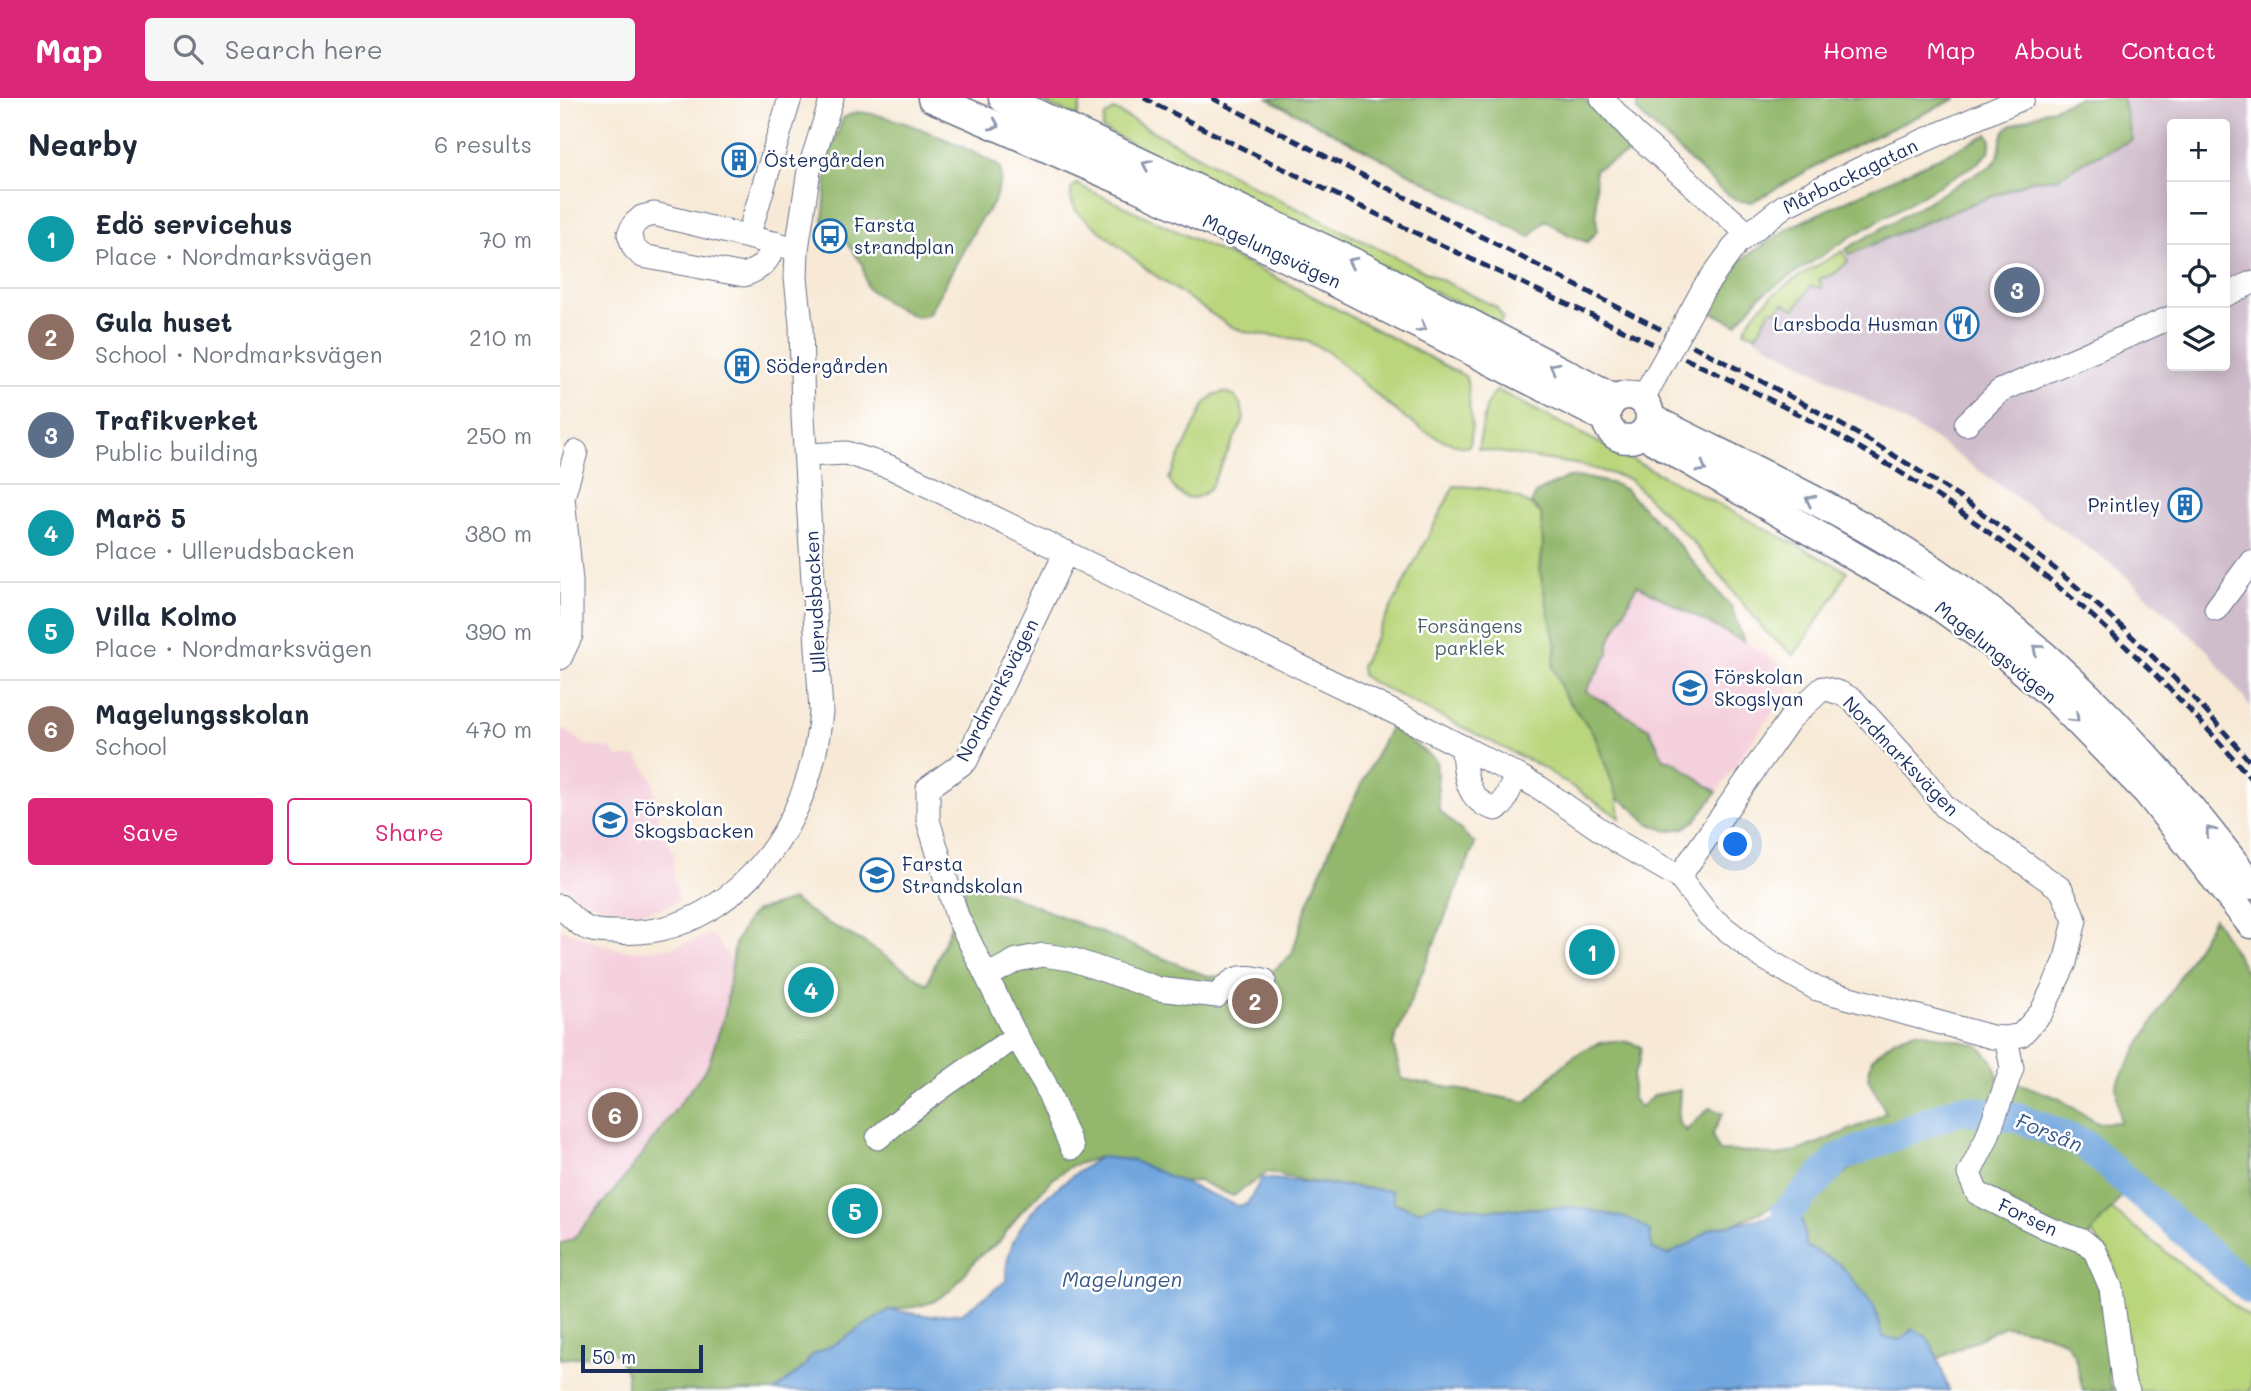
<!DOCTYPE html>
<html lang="en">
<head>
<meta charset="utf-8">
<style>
	body { margin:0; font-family:Mali,sans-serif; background:#f6f6f7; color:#1f2937 }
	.controls { position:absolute; right:21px; top:21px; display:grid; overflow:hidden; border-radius:7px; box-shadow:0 4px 18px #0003 }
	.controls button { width:63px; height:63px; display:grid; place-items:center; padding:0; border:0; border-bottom:2px solid #e0e1e3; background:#fff; color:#1f2937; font:35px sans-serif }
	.scale { position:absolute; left:21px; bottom:18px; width:122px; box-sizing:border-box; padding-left:7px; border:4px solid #1b2f5e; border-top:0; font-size:19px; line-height:24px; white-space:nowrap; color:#1b2f5e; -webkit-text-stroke:5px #fff; paint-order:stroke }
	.you { position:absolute; left:1176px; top:747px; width:24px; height:24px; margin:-18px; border:5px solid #fff; border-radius:50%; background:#1a73e8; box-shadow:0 0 0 10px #1a73e833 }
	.badge { display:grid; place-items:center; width:46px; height:46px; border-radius:50%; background:#db2777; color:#fff; font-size:23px; font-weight:700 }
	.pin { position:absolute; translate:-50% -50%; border:4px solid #fff; box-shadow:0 2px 7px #0006 }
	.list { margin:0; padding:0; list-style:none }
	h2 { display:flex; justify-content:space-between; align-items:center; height:91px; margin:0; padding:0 28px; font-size:30px }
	h2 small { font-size:23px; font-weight:400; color:#747a83 }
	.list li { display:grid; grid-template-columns:46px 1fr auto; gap:21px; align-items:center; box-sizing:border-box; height:98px; padding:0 28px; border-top:2px solid #e0e1e3 }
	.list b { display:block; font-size:26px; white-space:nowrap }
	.list p { margin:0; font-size:23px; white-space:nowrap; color:#747a83 }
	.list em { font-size:23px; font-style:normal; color:#747a83 }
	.actions { display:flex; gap:14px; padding:21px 28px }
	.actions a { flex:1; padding:16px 0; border:2px solid #db2777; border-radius:7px; text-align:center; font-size:24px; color:#db2777 }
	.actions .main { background:#db2777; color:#fff }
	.icon { flex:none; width:38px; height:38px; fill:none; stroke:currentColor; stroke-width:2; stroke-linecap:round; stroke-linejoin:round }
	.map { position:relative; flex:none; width:1691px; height:1293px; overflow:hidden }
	header { display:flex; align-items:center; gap:42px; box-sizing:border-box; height:98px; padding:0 35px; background:#db2777; color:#fff }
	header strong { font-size:33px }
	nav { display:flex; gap:38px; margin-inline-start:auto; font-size:24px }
	.search { width:490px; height:63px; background:#f6f6f7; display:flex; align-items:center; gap:18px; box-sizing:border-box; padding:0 24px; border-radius:7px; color:#747a83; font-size:26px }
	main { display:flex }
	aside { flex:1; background:#fff }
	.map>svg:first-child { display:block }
	.built { fill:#f4cfdc }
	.industrial { fill:#d0bdcc; fill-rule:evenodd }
	.green { fill:#bad67c; stroke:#6a826d; stroke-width:2 }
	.forest { fill:#93b76c; stroke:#577365; stroke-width:2 }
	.water { fill:#71a6de; stroke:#466a9e; stroke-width:2 }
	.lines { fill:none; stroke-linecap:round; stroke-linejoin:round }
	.river { stroke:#71a6de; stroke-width:30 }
	.minor-casing { stroke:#687088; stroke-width:25 }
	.major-casing { stroke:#687088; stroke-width:31 }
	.minor { stroke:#fff; stroke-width:23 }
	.major { stroke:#fff; stroke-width:28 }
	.rail { stroke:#1b2f5e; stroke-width:5; stroke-dasharray:10 5; stroke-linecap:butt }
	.minor-bridge-casing { stroke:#687088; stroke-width:25; stroke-linecap:butt }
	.minor-bridge { stroke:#fff; stroke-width:23 }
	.oneway { stroke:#8d97ae }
	.labels { text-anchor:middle; stroke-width:5; stroke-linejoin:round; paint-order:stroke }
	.poi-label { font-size:19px; fill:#1b2f5e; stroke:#fff; text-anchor:start }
	.street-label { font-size:19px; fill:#1b2f5e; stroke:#fff }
	.park-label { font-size:19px; fill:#4b6167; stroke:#fff }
	.water-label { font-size:21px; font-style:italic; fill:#39598b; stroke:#fff }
</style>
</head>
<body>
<header>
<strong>Map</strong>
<div class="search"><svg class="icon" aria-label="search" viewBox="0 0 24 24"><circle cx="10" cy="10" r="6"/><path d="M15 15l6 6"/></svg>Search here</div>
<nav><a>Home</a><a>Map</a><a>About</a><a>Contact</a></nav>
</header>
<main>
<aside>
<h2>Nearby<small>6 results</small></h2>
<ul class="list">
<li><span class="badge" style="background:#0f9aa8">1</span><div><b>Edö servicehus</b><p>Place · Nordmarksvägen</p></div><em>70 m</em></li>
<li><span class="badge" style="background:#8d6e63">2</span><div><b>Gula huset</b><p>School · Nordmarksvägen</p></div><em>210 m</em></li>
<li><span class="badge" style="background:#5c6f8a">3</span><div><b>Trafikverket</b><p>Public building</p></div><em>250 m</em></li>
<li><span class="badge" style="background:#0f9aa8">4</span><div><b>Marö 5</b><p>Place · Ullerudsbacken</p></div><em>380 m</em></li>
<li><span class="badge" style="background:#0f9aa8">5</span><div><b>Villa Kolmo</b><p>Place · Nordmarksvägen</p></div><em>390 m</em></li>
<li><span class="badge" style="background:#8d6e63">6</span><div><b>Magelungsskolan</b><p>School</p></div><em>470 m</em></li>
</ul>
<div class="actions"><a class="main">Save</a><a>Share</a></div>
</aside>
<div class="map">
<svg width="1691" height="1293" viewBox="0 0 1691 1293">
	<rect width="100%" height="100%" fill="#fff"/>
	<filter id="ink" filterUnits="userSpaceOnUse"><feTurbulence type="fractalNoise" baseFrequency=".0143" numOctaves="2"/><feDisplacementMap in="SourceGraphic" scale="14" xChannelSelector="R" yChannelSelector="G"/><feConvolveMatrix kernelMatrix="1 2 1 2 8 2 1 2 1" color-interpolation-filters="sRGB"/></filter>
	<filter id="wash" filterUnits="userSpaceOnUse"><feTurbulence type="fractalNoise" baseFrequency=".00686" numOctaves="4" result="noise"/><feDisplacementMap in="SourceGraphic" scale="28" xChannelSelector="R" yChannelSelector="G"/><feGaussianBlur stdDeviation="1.57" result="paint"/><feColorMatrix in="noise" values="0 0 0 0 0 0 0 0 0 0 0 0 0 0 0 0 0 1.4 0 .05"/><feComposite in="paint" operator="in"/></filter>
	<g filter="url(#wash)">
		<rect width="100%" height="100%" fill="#f7e9d5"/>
		<path class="built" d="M1077 486 1168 534 1242 579 1234 586 1188 648 1157 694 1113 663 1104 661 1089 631 1026 593 1049 556V545Z
			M0 631 8 633 25 647 51 651 58 659H77L93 682 100 732 113 754 114 780 119 803 100 811 77 814 38 807 17 799 0 784Z
			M0 831 56 851 77 853 113 849 152 836 171 861 165 915 148 968 62 1083 13 1141 0 1146Z"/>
		<path class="industrial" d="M1562 0H1691V610L1648 553 1559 472 1373 340 1194 239 1219 197 1259 177 1282 161 1348 131 1471 83 1497 80 1529 61 1571 42ZM1612 26H1665V268H1612Z"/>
		<path class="green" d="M473 0H516L521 4 517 19Z
			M554 12 704 94 936 209 943 219 940 226 542 31 545 18Z
			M516 86 721 182 905 278C909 287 908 291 909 301 910 320 914 326 910 346L907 349C859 343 805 285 767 253L744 242 685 234 668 227 589 173 516 113 511 101V92Z
			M1283 153 1288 164 1274 176 1259 181 1262 190 1251 188 1235 211 1223 205 1216 213 1211 211 1196 237 1184 233C1199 198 1250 171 1283 153Z
			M937 292 1287 473 1274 499 1234 557 1207 535 1132 443 1069 381 1021 367 918 351 927 305Z
			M663 294C678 296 682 307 684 321L650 390C634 407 618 401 609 381L645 305 654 297Z
			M894 388C927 389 955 393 981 415L983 447 980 474 996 548 993 568 1004 597 1034 636 1058 700 1060 720 982 669 808 582 802 577 801 568Z
			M1550 1110 1691 1221V1293H1575L1558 1183 1551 1159 1531 1134Z"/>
		<path class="forest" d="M707 0H1024L1070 55 1035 71 1037 133 1027 144 1009 137 985 122 970 139Z
			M1077 0H1397L1279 55 1192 104 1178 103 1160 91 1077 13Z
			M1518 0H1562L1572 42 1529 61 1497 80 1471 83 1348 131 1289 157 1286 151 1419 74C1452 61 1431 46 1449 28Z
			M296 14C332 15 408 49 440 69L441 82 433 106 420 122 368 217 356 219 331 207 307 190 302 166 284 140 263 123 269 58 283 20Z
			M1428 36 1431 42 1429 54 1419 64 1289 140 1200 198 1176 226 1147 212 1169 176 1182 161 1233 128Z
			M1008 379 1027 380 1054 386 1066 392 1111 438 1171 509 1184 544 1077 487 1049 545V555L1026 593 1089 631 1104 661 1113 663 1157 694 1135 723 1124 730 1107 733 1088 725 1073 710 1058 700 1034 636 1004 597 993 568 996 548 980 474 983 447 981 415 971 406 977 394Z
			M830 629 876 662 879 712 915 746 833 946 842 981 967 1004C995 974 1035 925 1081 949L1079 964 1073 977V1001L1080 1009 1095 997 1120 992 1118 1024 1126 1033 1149 1010 1163 1015 1152 1037 1159 1053 1194 1054 1217 1058 1246 1050 1309 1024 1326 1014 1308 980 1312 960 1335 941 1356 933 1418 947 1432 962 1439 982 1463 987 1498 1000 1537 1025 1560 1024 1556 987 1654 820 1691 881V1179L1575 1078 1496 1022 1477 1014 1414 1002 1390 1008 1277 1051 1228 1097 1211 1109 1175 1126 1150 1131 1132 1145 1107 1157 1092 1151 1016 1109 925 1112 880 1105 858 1113 834 1105 832 1093 744 1083 708 1074 673 1098 639 1083 609 1084 540 1059 511 1068 495 1079 460 1115 439 1144 419 1158 392 1191 373 1204 355 1209 329 1212 279 1244 251 1258 244 1269 215 1293H67V1276L56 1255 0 1261V1146L13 1141 62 1083 148 968 165 915 175 845 188 821 196 813 233 802 262 822 302 843 367 886 410 781 649 879 713 873 732 856 746 810 774 741Z
			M1409 1019 1482 1037 1524 1059 1566 1093 1519 1150 1536 1168 1549 1246V1285L1554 1293H1523L1515 1259 1506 1244 1486 1235 1445 1228 1378 1261 1367 1239 1341 1242 1322 1239 1314 1208 1280 1166 1246 1148 1241 1115C1287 1062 1344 1040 1409 1019Z"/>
		<path class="water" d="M540 1059 571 1062 678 1108 687 1106 702 1080 832 1093 834 1105 858 1113 880 1105 925 1112 1016 1109 1070 1121 1090 1133 1092 1151 1107 1157 1132 1145 1150 1131 1226 1115H1241L1246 1148 1280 1166 1314 1208 1323 1239 1341 1242 1352 1231 1367 1239 1378 1261 1389 1293H215L244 1269 251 1258 279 1244 329 1212 372 1218 402 1215 446 1183C444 1124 496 1088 540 1059Z"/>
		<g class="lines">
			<path class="river" d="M1226 1115 1279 1060 1401 1011 1459 1020 1524 1046 1691 1192"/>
		</g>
	</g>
	<g filter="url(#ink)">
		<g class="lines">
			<defs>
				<path id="minor" d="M1042 0 1073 34 1187 135
					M188 139 230 0
					M215 145C209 163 201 171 184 177L82 158 74 150 69 136 74 126 82 119 94 116 237 151
					M1144 190 1177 145 1224 108 1314 64 1463 0
					M1665 197 1691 185
					M1082 302 1095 279
					M1406 326 1440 293 1612 219
					M246 357 286 355 330 369 846 620 957 677 942 707 936 711C906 704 904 675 903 649
					M506 454 406 663 368 690V722L397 818 455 936 485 986 512 1050
					M1656 511 1691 464
					M0 560 11 537V483L3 399 16 354
					M1263 590 1280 595 1293 602 1359 675 1385 709 1501 791 1515 822 1505 865 1481 915 1461 937 1446 940 1432 939 1257 891 1199 857 1149 818 1119 779 1230 621Z
					M957 677 980 690 1058 744 1119 779
					M0 808C8 815 19 828 29 831 37 834 48 834 56 834 131 840 193 790 228 727 248 691 257 655 261 614L243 318 241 226 236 180 237 151 249 72 272 0
					M427 878 457 862 483 857 511 861 599 891 657 898C674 878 679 877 704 882
					M1446 940 1452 970 1426 1042 1409 1076 1417 1095 1487 1130 1523 1143 1535 1153 1551 1190 1563 1283 1568 1293
					M318 1040C361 1002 409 970 457 938"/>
				<path id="major" d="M372 0 577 89 697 145 1045 320
					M443 0 799 167 1054 301
					M1046 319a22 22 0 1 1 44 0a22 22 0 1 1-44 0Z
					M1094 322C1177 364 1263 403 1343 452 1483 539 1593 656 1691 787
					M1083 336 1375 505 1440 552 1497 602 1588 695 1691 826"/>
			</defs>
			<use href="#minor" class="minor-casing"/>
			<use href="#major" class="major-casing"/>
			<use href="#minor" class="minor"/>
			<use href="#major" class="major"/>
			<path class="rail" d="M584 0C722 72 863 139 1005 205 1120 259 1238 309 1346 378 1476 460 1592 563 1691 681
				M652 0C783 67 915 135 1046 203 1155 260 1266 313 1370 380 1490 457 1599 555 1691 665"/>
			<defs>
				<path id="minor-bridge" d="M1095 279 1144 190"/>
			</defs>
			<use href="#minor-bridge" class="minor-bridge-casing"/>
			<use href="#minor-bridge" class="minor-bridge"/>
		</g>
		<defs><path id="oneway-chevron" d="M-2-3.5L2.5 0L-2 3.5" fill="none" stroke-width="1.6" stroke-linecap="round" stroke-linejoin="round" transform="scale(1.75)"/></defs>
		<g class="oneway">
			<use href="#oneway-chevron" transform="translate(435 27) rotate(24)"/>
			<use href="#oneway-chevron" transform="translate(587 67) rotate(-155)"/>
			<use href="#oneway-chevron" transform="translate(792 164) rotate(-154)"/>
			<use href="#oneway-chevron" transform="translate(862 229) rotate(28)"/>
			<use href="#oneway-chevron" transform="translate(994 269) rotate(-152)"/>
			<use href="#oneway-chevron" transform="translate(1142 370) rotate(30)"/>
			<use href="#oneway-chevron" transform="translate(1250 402) rotate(-153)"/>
			<use href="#oneway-chevron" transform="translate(1477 551) rotate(-139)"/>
			<use href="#oneway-chevron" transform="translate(1515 620) rotate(44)"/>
			<use href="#oneway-chevron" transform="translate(1650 733) rotate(-128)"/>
		</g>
	</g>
	<defs>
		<symbol id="building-ring" viewBox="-11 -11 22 22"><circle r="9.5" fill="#fff" stroke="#1f6fb2" stroke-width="1.5"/><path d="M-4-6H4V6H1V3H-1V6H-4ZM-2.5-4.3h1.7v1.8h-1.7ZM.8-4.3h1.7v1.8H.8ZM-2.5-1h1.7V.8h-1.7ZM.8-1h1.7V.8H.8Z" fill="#1f6fb2"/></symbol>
		<symbol id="bus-ring" viewBox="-11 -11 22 22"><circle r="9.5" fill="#fff" stroke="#1f6fb2" stroke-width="1.5"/><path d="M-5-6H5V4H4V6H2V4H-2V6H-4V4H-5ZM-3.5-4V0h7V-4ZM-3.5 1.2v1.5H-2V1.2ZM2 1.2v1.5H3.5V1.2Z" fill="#1f6fb2"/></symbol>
		<symbol id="restaurant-ring" viewBox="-11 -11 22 22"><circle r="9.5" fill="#fff" stroke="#1f6fb2" stroke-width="1.5"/><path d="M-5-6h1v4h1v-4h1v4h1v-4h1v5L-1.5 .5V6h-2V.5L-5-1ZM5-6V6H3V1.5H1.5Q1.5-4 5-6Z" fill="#1f6fb2"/></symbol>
		<symbol id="school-ring" viewBox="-11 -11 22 22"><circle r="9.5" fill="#fff" stroke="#1f6fb2" stroke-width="1.5"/><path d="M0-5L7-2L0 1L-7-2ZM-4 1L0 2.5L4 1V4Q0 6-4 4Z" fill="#1f6fb2"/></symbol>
	</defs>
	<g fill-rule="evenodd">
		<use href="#building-ring" x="160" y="43" width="38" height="38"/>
		<use href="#bus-ring" x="251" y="119" width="38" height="38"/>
		<use href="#restaurant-ring" x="1383" y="207" width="38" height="38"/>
		<use href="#building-ring" x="163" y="249" width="38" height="38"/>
		<use href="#building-ring" x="1606" y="388" width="38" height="38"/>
		<use href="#school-ring" x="1111" y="571" width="38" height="38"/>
		<use href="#school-ring" x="31" y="703" width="38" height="38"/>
		<use href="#school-ring" x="298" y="758" width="38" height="38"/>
	</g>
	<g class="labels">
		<g class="poi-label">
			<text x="204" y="69">Östergården</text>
			<text x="294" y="134">Farsta<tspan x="294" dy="22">strandplan</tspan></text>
			<text x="1378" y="233" text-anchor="end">Larsboda Husman</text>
			<text x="206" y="275">Södergården</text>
			<text x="1600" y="414" text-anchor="end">Printley</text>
			<text x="1154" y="586">Förskolan<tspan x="1154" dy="22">Skogslyan</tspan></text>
			<text x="74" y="718">Förskolan<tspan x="74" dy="22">Skogsbacken</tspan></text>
			<text x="342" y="773">Farsta<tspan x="342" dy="22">Strandskolan</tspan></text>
		</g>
		<g class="street-label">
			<text transform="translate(1290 78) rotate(-26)" y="7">Mårbackagatan</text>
			<text transform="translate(712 153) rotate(25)" y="7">Magelungsvägen</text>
			<text transform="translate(255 504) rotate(-93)" y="7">Ullerudsbacken</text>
			<text transform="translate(1436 554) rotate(39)" y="7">Magelungsvägen</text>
			<text transform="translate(437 592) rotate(-63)" y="7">Nordmarksvägen</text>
			<text transform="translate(1341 658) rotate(46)" y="7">Nordmarksvägen</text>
			<text transform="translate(1468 1119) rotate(25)" y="7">Forsen</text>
		</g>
		<g class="park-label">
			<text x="910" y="535">Forsängens<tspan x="910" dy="22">parklek</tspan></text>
		</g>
		<g class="water-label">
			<text transform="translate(1489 1035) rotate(22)" y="7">Forsån</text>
			<text x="562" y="1189">Magelungen</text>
		</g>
	</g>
</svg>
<div class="controls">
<button>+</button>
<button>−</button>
<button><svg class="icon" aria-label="locate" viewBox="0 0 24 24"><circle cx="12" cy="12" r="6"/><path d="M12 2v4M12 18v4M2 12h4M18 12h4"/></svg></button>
<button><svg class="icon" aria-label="layers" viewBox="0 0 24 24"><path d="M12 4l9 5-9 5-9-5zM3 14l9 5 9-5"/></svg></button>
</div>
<div class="scale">50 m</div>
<div class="you"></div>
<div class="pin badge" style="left:1032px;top:854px;background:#0f9aa8">1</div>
<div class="pin badge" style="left:695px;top:903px;background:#8d6e63">2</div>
<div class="pin badge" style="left:1457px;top:192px;background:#5c6f8a">3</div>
<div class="pin badge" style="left:251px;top:892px;background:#0f9aa8">4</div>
<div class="pin badge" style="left:295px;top:1113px;background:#0f9aa8">5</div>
<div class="pin badge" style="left:55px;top:1017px;background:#8d6e63">6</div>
</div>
</main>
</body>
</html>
